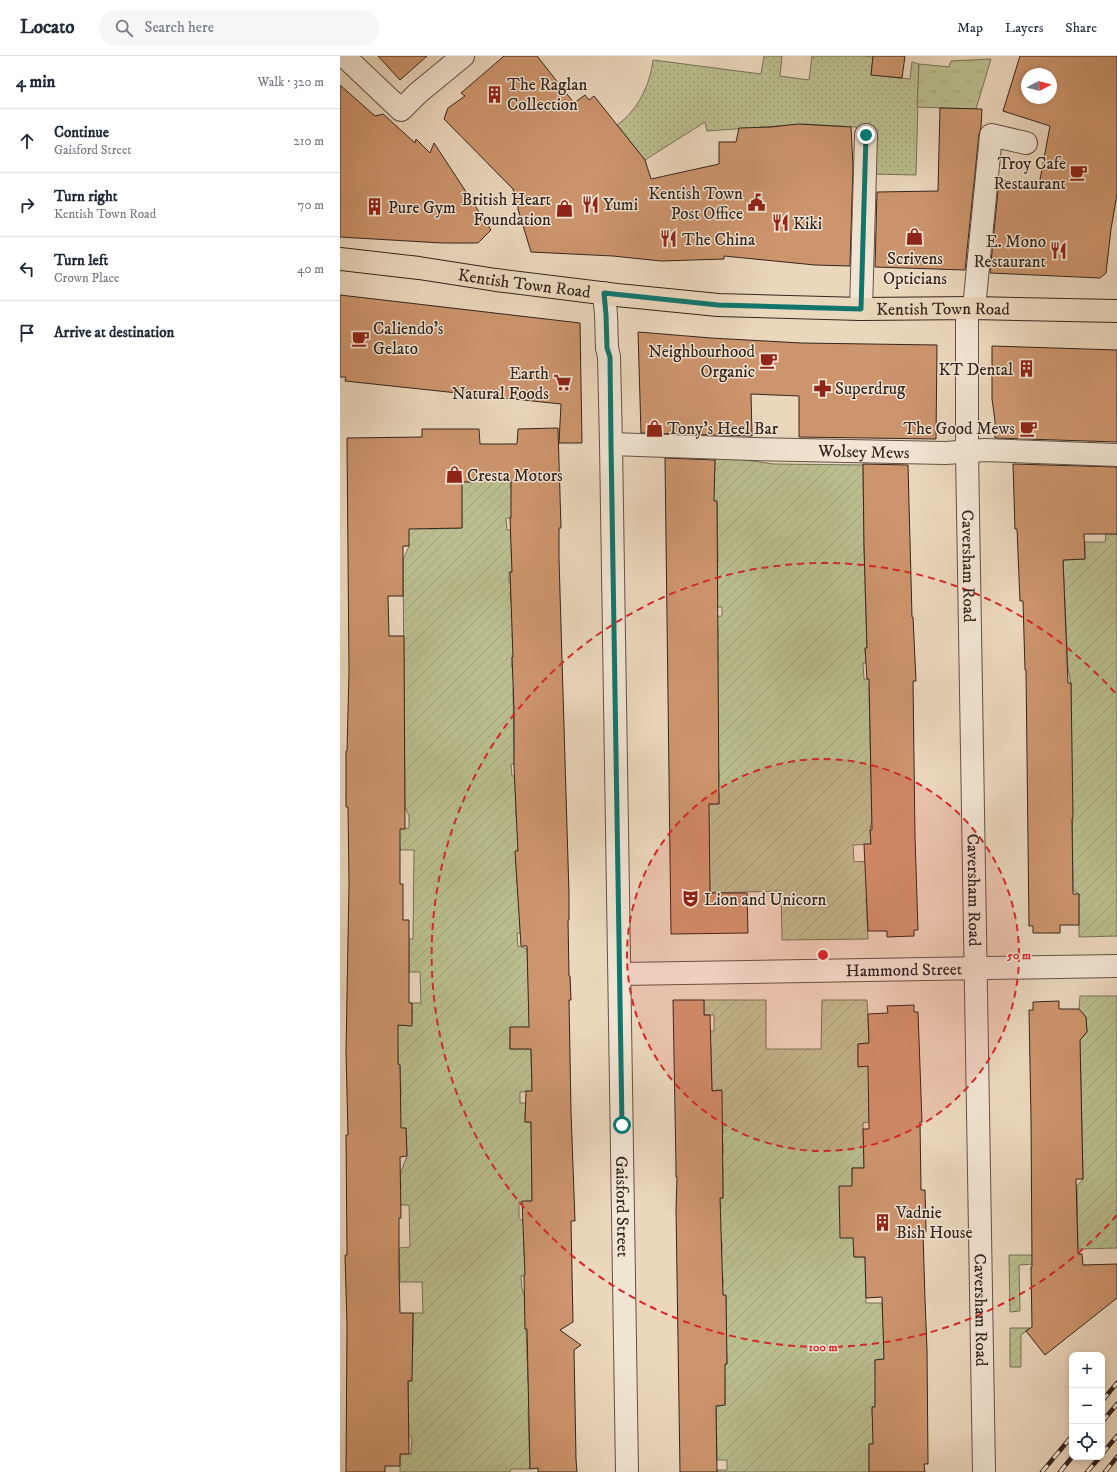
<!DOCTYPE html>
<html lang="en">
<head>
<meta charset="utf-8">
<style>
	body { margin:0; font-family:"IM FELL DW Pica",serif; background:#f6f6f7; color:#1f2937 }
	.controls { position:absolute; right:12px; bottom:12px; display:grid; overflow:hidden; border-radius:8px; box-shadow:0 2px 6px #0003 }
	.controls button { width:36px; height:36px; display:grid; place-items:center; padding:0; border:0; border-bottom:1px solid #e0e1e3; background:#fff; color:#1f2937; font:20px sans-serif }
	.compass { position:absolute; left:681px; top:12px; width:36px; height:36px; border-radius:50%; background:#fff; box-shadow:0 2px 6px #0003; rotate:83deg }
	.stop { position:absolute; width:12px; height:12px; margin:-9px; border:3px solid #0f766e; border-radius:50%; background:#fff }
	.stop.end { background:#0f766e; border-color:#fff; box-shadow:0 1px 4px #0008 }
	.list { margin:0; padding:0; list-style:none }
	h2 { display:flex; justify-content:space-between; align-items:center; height:52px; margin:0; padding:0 16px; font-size:17px }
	h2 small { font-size:13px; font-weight:400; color:#747a83 }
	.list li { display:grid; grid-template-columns:26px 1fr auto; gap:12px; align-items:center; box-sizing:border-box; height:64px; padding:0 16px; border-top:1px solid #e0e1e3 }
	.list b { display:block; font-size:15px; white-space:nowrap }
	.list p { margin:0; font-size:13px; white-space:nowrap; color:#747a83 }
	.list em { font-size:13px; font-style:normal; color:#747a83 }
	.icon { flex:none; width:22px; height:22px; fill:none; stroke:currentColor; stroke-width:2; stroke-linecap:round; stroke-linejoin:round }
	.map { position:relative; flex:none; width:777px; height:1416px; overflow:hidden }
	header { display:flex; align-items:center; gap:24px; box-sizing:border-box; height:56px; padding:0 20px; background:#fff; border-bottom:1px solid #e0e1e3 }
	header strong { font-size:19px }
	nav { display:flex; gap:22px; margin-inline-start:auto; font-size:14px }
	.search { width:280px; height:36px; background:#f6f6f7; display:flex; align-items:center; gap:10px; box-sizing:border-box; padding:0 14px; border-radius:22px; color:#747a83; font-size:15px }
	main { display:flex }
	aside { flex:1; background:#fff }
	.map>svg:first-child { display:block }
	.grass { fill:url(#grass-dots); stroke:#777257 }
	.park { fill:url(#park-tufts); stroke:#777257 }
	.garden { fill:url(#garden-furrows); stroke:#777257 }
	.building { fill:#cd956d; stroke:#34251f; fill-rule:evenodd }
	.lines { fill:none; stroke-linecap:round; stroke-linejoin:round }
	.street-casing { stroke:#625246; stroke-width:24 }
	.primary-casing { stroke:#34251f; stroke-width:24 }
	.street { stroke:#f2e5d3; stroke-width:22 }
	.primary { stroke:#ebd7bc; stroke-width:22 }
	.rail-casing { stroke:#34251f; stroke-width:4.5 }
	.rail { stroke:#f2e5d3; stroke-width:3; stroke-dasharray:9; stroke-linecap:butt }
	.route { stroke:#0f766e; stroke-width:5 }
	.ring { fill:none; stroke:#d62828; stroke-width:2; stroke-dasharray:7 5 }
	.labels { text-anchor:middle; stroke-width:3; stroke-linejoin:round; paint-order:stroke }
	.poi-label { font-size:17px; fill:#34251f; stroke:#f2e5d3; text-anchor:start }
	.street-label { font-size:17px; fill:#34251f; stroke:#f2e5d3 }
	.centre { fill:#d62828; stroke:#f2e5d3; stroke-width:2 }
	.ring-label { font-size:12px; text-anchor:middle; font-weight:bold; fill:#d62828; stroke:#f2e5d3; stroke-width:3; stroke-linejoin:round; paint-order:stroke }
</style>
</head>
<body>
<header>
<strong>Locato</strong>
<div class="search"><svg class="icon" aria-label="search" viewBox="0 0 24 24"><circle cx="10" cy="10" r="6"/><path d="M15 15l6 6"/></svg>Search here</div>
<nav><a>Map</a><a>Layers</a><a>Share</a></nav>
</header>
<main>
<aside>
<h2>4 min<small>Walk · 320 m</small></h2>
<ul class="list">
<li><svg class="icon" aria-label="ahead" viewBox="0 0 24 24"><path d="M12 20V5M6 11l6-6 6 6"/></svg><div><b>Continue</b><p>Gaisford Street</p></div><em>210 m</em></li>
<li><svg class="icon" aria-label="right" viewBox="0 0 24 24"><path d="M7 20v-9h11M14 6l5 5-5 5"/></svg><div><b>Turn right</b><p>Kentish Town Road</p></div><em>70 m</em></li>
<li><svg class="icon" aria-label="left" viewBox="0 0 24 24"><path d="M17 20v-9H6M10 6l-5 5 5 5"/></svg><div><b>Turn left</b><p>Crown Place</p></div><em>40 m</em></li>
<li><svg class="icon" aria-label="arrive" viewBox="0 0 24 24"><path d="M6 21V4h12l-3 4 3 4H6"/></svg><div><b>Arrive at destination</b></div></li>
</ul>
</aside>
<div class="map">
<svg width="777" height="1416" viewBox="0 0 777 1416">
	<defs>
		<pattern id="grass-dots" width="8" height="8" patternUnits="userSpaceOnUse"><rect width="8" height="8" fill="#babe8f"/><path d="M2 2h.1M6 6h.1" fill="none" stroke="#a0a37b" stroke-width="1.8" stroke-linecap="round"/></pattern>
		<pattern id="park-tufts" width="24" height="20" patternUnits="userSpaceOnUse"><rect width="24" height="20" fill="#babe8f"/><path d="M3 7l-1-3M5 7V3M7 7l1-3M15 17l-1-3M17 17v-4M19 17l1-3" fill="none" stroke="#a0a37b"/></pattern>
		<pattern id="garden-furrows" width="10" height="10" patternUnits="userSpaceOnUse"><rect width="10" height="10" fill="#babe8f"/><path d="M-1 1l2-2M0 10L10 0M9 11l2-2" fill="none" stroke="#a0a37b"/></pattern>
	</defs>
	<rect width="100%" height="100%" fill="#ebd7bc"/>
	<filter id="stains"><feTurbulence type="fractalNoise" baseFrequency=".005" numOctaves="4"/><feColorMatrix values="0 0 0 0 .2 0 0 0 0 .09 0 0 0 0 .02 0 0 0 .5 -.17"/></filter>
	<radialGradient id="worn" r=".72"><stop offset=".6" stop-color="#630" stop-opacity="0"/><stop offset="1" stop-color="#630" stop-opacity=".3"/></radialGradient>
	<path class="grass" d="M424 0H442L440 20 469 24 472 0H522L533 1 531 19 570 23 572 6 579 8 576 119 532 118 533 72 465 68 367 75 365 66 305 104 277 69C298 54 310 29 313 4L421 18Z"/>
	<path class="park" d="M651 3 636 53 577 51 579 8 609 11 611 5Z"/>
	<path class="garden" d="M48 381 63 392 90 473 122 472 121 411 156 391 172 388 173 400 167 411V423H171V432L180 431V462H166L167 474H182L171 494 172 505H182V515L169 516V527L182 526 183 536H170L171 548 182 547 172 579 173 591 184 601H172V612H185V632L173 633 174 708H171L172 720H175L176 761H187L177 818V829H189L191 877H177L178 890 187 893 191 971 170 972V993H191L192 1035 180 1036V1047H187L188 1057H185V1066H191L192 1145 179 1146V1162L184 1166V1199L196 1219 181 1220 182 1232 185 1242 188 1326 197 1353 188 1354 190 1413H171L170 1416H60V1398H71L72 1382 68 1378V1319L73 1289V1257H83L82 1226H60L59 1192 70 1191 69 1149H58V1138L61 1132 60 1119 67 1100 66 1072 49 1073 61 1038 60 1009 58 1008V994L44 993V969H72V947H81L80 916H69V883H73L74 794H60L58 773 69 772V760L65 751 63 504 69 490 45 382Z
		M375 400 434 408 523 409 524 490 527 592H525L526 607H523L524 623H530L529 633 532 763 530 774 531 788 513 789 514 806 531 805 532 837 526 842 528 883 442 884 441 835 370 837 368 748H379V737L368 727H379V715H367L378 626V615L367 605 378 604V594L366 583H378V572L365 561 382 560V551H365L377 507H378L377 446H363L375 413Z
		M766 478H777V880L739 881V838L733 834 731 627 728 613 723 504 745 503V486H765Z
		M740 940H777V1192L738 1193 737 1130 743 1123 740 984 747 976 746 961 739 953Z
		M364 944H426V993H481L482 944H527L529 987 518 988V1010H529V1066L523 1067 524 1112H512L514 1201H525L526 1247H542L545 1303 535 1304V1313L546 1350 532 1351V1359L546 1387 529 1388V1416H377V1414H387V1404H377L376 1350 385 1349V1319L376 1308H387V1297H375V1251H386V1240H375V1230H383V1220L374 1221 382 1194V1186H374L373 1153 381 1152 380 1142H383V1109H373V1099H383V1088L373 1087V1078H383V1067L373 1066 381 1034 372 1035 371 991 365 975H374V959H364Z
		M669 1199H695L694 1208 679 1209 680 1255 670 1256Z
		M670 1272H690L681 1279V1311H670Z"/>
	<path class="building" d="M38 0H87L60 24Z
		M164 0H197L234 47 245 39 249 44 254 40 305 104 311 123 379 108V86H396L399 72 431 71 458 68 511 71 513 110 510 210 475 209 384 200V203L321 205 273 200 191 196 178 153V147L177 148 173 133 104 63 108 52 125 40 121 37Z
		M533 0H565L562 22 531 19Z
		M680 0H777V138L771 173 766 217 760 222 650 217 659 124 699 129 710 70 663 55ZM687 18H711V42H687Z
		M0 29 35 60 43 58 75 87 76 83 90 97 94 87 151 174 138 187H102L0 181Z
		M600 52 642 53 641 71 639 78 625 214 535 211 537 136 598 135Z
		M0 239 240 267 242 387H219L221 348 5 325 6 321H0Z
		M298 276 371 282 461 287 597 289 596 383 459 381V340L411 338 412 380 301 377Z
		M652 290 777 294V386L655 382V365L652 343Z
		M218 372 221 472H219V503L229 838V864H228L229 920H230L231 944H229L231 1056 235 1165H231L233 1266 220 1274 241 1289 234 1294 236 1403 237 1416H198V1412L190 1413 187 1273H185L184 1219H185L182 1145H192L191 1066H185L186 1035H192L191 993H170V971H189L187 890H181L175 795H178L174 711V652L172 601H173L171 545 170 516H172L170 462H171V423H130L131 426H122V472L69 473V490H63V540H48L49 580H64L65 773H60V828H63V864H69V947H72V970L58 969V1008L60 1009 61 1072H66L67 1100 60 1101 61 1162H59V1214L60 1257H73L72 1325H68L69 1398H60V1410H45V1416H6L7 1268 5 1199H7L6 1079H8L6 996 9 828 8 751H6V695H7L9 616 7 382 82 381V373H139L140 388H177L178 373Z
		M325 402 375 404 374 445H377L379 748H369L370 837H407L408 877 331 878Z
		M523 408 568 409 572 561H573L576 625H573L575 781 578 874H574V880L547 881V875H528L524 788H531L530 774H532L529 623H527L525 592H527L524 490Z
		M673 408 777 411V478H744L745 503 723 504 728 627H731L733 763H732L733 838H739V869H720V877H693V870H689L686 614H685L683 545H680L677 473H675Z
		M333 944H364V959H370L372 1035 382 1034 383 1142H380L383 1239H386L387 1308H385V1349L376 1350 377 1416H340L336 1153 337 1121H336V1110Z
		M719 945V953H739L746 961 747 976 740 984 743 1123H736L738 1198H742L743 1209 777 1208V1242L705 1299 686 1275 692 1271 691 1211H692L691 1062 689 954H693V946Z
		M574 949V956H578L582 1066H580L581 1134H585L586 1176H583L585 1244 587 1293 588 1408H584L585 1416H529V1388H533L532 1351H535V1304L544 1303 542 1241 526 1242 525 1201H514L513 1182H500L499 1130H512V1112H524L523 1073H529L528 1010 518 1011V988L529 987 528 958 548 957 547 950Z"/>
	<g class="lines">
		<defs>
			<g id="street">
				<path d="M4 0 61 54 78 37 123 0"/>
				<path id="s1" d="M264 237 266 259 267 292 269 301 271 388 287 1416"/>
				<path id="s2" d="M627 252V395L644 1416"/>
				<path d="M634 252 651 79 686 87"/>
				<path d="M521 253 526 79"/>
				<path id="s3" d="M271 388 414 393 606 397 645 394 777 399"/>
				<path id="s4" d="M280 918 777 910"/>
			</g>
			<g id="primary">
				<path id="s5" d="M0 203 79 212 156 224 277 239 378 249 521 253 634 252 777 255"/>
			</g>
		</defs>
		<use href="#street" class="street-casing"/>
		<use href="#primary" class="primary-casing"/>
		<use href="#street" class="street"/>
		<use href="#primary" class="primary"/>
		<defs>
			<path id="rail" d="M762 1345 777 1327
				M762 1366 777 1348
				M762 1398 777 1380
				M702 1416 732 1380
				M720 1416 732 1401
				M747 1416 760 1401
				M765 1416 777 1401"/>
		</defs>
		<use href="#rail" class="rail-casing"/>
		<use href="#rail" class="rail"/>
	</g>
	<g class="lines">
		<path class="route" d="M282 1069 271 388 270 301 267 292 266 259 264 237 378 249 521 253 526 79"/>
	</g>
	<circle cx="483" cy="899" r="196" fill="#d62828" fill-opacity=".12"/>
	<g class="ring">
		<circle cx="483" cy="899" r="196"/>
		<path d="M777 1159A392 392 0 1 1 777 639"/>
	</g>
	<defs>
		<symbol id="building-bare" viewBox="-9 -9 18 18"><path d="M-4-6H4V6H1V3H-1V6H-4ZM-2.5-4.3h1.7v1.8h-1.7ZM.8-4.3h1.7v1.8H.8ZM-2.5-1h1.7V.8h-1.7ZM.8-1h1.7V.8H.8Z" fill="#8f2418" stroke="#f2e5d3" stroke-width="2.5" paint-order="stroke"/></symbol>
		<symbol id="cafe-bare" viewBox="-9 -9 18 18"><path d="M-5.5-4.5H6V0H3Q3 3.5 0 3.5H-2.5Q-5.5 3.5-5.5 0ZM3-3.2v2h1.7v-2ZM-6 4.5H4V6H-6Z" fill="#8f2418" stroke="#f2e5d3" stroke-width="2.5" paint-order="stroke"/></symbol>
		<symbol id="civic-bare" viewBox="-9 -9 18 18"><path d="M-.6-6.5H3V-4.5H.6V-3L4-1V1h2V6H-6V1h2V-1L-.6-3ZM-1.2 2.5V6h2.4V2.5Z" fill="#8f2418" stroke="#f2e5d3" stroke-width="2.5" paint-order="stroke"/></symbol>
		<symbol id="restaurant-bare" viewBox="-9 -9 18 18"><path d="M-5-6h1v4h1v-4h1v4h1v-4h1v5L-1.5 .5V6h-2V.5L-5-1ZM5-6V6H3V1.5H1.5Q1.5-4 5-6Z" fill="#8f2418" stroke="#f2e5d3" stroke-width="2.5" paint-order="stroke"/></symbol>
		<symbol id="shop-bare" viewBox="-9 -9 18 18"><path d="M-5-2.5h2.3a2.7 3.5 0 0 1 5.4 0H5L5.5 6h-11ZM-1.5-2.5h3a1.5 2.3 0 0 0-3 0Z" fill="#8f2418" stroke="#f2e5d3" stroke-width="2.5" paint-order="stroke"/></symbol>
		<symbol id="supermarket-bare" viewBox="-9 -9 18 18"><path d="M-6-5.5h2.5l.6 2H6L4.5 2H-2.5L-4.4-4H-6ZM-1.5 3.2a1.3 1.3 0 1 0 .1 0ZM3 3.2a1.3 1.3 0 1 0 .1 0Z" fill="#8f2418" stroke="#f2e5d3" stroke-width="2.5" paint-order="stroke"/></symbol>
		<symbol id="pharmacy-bare" viewBox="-9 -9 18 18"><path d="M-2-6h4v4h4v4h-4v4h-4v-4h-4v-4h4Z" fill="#8f2418" stroke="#f2e5d3" stroke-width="2.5" paint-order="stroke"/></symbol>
		<symbol id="theatre-bare" viewBox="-9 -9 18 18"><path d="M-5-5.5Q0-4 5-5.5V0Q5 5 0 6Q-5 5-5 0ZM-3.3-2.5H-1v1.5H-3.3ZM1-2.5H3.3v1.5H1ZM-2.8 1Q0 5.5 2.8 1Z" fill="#8f2418" stroke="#f2e5d3" stroke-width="2.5" paint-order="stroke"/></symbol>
	</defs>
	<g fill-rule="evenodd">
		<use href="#building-bare" x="142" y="26" width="25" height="25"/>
		<use href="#cafe-bare" x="726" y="104" width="25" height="25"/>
		<use href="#civic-bare" x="404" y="134" width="25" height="25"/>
		<use href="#restaurant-bare" x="238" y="136" width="25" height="25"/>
		<use href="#building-bare" x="22" y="138" width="25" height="25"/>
		<use href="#shop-bare" x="212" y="140" width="25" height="25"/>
		<use href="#restaurant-bare" x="428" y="154" width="25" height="25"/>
		<use href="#shop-bare" x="562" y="168" width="25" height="25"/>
		<use href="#restaurant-bare" x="316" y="170" width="25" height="25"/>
		<use href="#restaurant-bare" x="706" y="182" width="25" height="25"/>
		<use href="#cafe-bare" x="8" y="270" width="25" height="25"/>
		<use href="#cafe-bare" x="416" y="292" width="25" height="25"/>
		<use href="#building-bare" x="674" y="300" width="25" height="25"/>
		<use href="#supermarket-bare" x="210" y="314" width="25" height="25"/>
		<use href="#pharmacy-bare" x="470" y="320" width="25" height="25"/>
		<use href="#shop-bare" x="302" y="360" width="25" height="25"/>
		<use href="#cafe-bare" x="676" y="360" width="25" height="25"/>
		<use href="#shop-bare" x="102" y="406" width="25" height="25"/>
		<use href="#theatre-bare" x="338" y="830" width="25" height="25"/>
		<use href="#building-bare" x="530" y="1154" width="25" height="25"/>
	</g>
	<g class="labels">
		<g class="poi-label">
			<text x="167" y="34">The Raglan<tspan x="167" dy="20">Collection</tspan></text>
			<text x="726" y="113" text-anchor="end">Troy Cafe<tspan x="726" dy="20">Restaurant</tspan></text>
			<text x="403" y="143" text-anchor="end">Kentish Town<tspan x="403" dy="20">Post Office</tspan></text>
			<text x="211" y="149" text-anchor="end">British Heart<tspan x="211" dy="20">Foundation</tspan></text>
			<text x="263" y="154">Yumi</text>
			<text x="48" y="157">Pure Gym</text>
			<text x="453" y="173">Kiki</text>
			<text x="342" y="189">The China</text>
			<text x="706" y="191" text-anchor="end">E. Mono<tspan x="706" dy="20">Restaurant</tspan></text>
			<text x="575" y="208" text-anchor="middle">Scrivens<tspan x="575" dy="20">Opticians</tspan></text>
			<text x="33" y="278">Caliendo's<tspan x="33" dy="20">Gelato</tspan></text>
			<text x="415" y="301" text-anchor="end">Neighbourhood<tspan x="415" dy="20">Organic</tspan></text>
			<text x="673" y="319" text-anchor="end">KT Dental</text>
			<text x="209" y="323" text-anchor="end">Earth<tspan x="209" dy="20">Natural Foods</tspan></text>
			<text x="495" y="338">Superdrug</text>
			<text x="327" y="378">Tony's Heel Bar</text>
			<text x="675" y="378" text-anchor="end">The Good Mews</text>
			<text x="127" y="425">Cresta Motors</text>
			<text x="364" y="849">Lion and Unicorn</text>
			<text x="556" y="1162">Vadnie<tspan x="556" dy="20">Bish House</tspan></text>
		</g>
		<g class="street-label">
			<text dy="6" stroke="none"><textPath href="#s5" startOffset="186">Kentish Town Road</textPath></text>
			<text dy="6" stroke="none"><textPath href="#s5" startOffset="606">Kentish Town Road</textPath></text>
			<text dy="6" stroke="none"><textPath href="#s3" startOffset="253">Wolsey Mews</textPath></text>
			<text dy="6" stroke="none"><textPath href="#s2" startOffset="258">Caversham Road</textPath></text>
			<text dy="6" stroke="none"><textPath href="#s2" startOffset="582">Caversham Road</textPath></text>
			<text dy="6" stroke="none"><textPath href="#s4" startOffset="284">Hammond Street</textPath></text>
			<text dy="6" stroke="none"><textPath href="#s1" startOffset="914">Gaisford Street</textPath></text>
			<text dy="6" stroke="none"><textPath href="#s2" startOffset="1002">Caversham Road</textPath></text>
		</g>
	</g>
	<circle cx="483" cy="899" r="6" class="centre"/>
	<g class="ring-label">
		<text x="679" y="903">50 m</text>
		<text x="483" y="1295">100 m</text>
	</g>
	<rect width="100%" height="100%" filter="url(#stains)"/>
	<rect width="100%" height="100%" fill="url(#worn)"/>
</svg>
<div class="controls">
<button>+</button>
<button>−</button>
<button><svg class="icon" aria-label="locate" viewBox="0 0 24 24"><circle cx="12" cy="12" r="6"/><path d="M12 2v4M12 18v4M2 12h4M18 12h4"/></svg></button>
</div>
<svg class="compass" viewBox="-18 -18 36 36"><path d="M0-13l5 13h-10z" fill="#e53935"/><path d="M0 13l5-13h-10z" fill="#747a83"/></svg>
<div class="stop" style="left:282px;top:1069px"></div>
<div class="stop end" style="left:526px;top:79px"></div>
</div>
</main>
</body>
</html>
